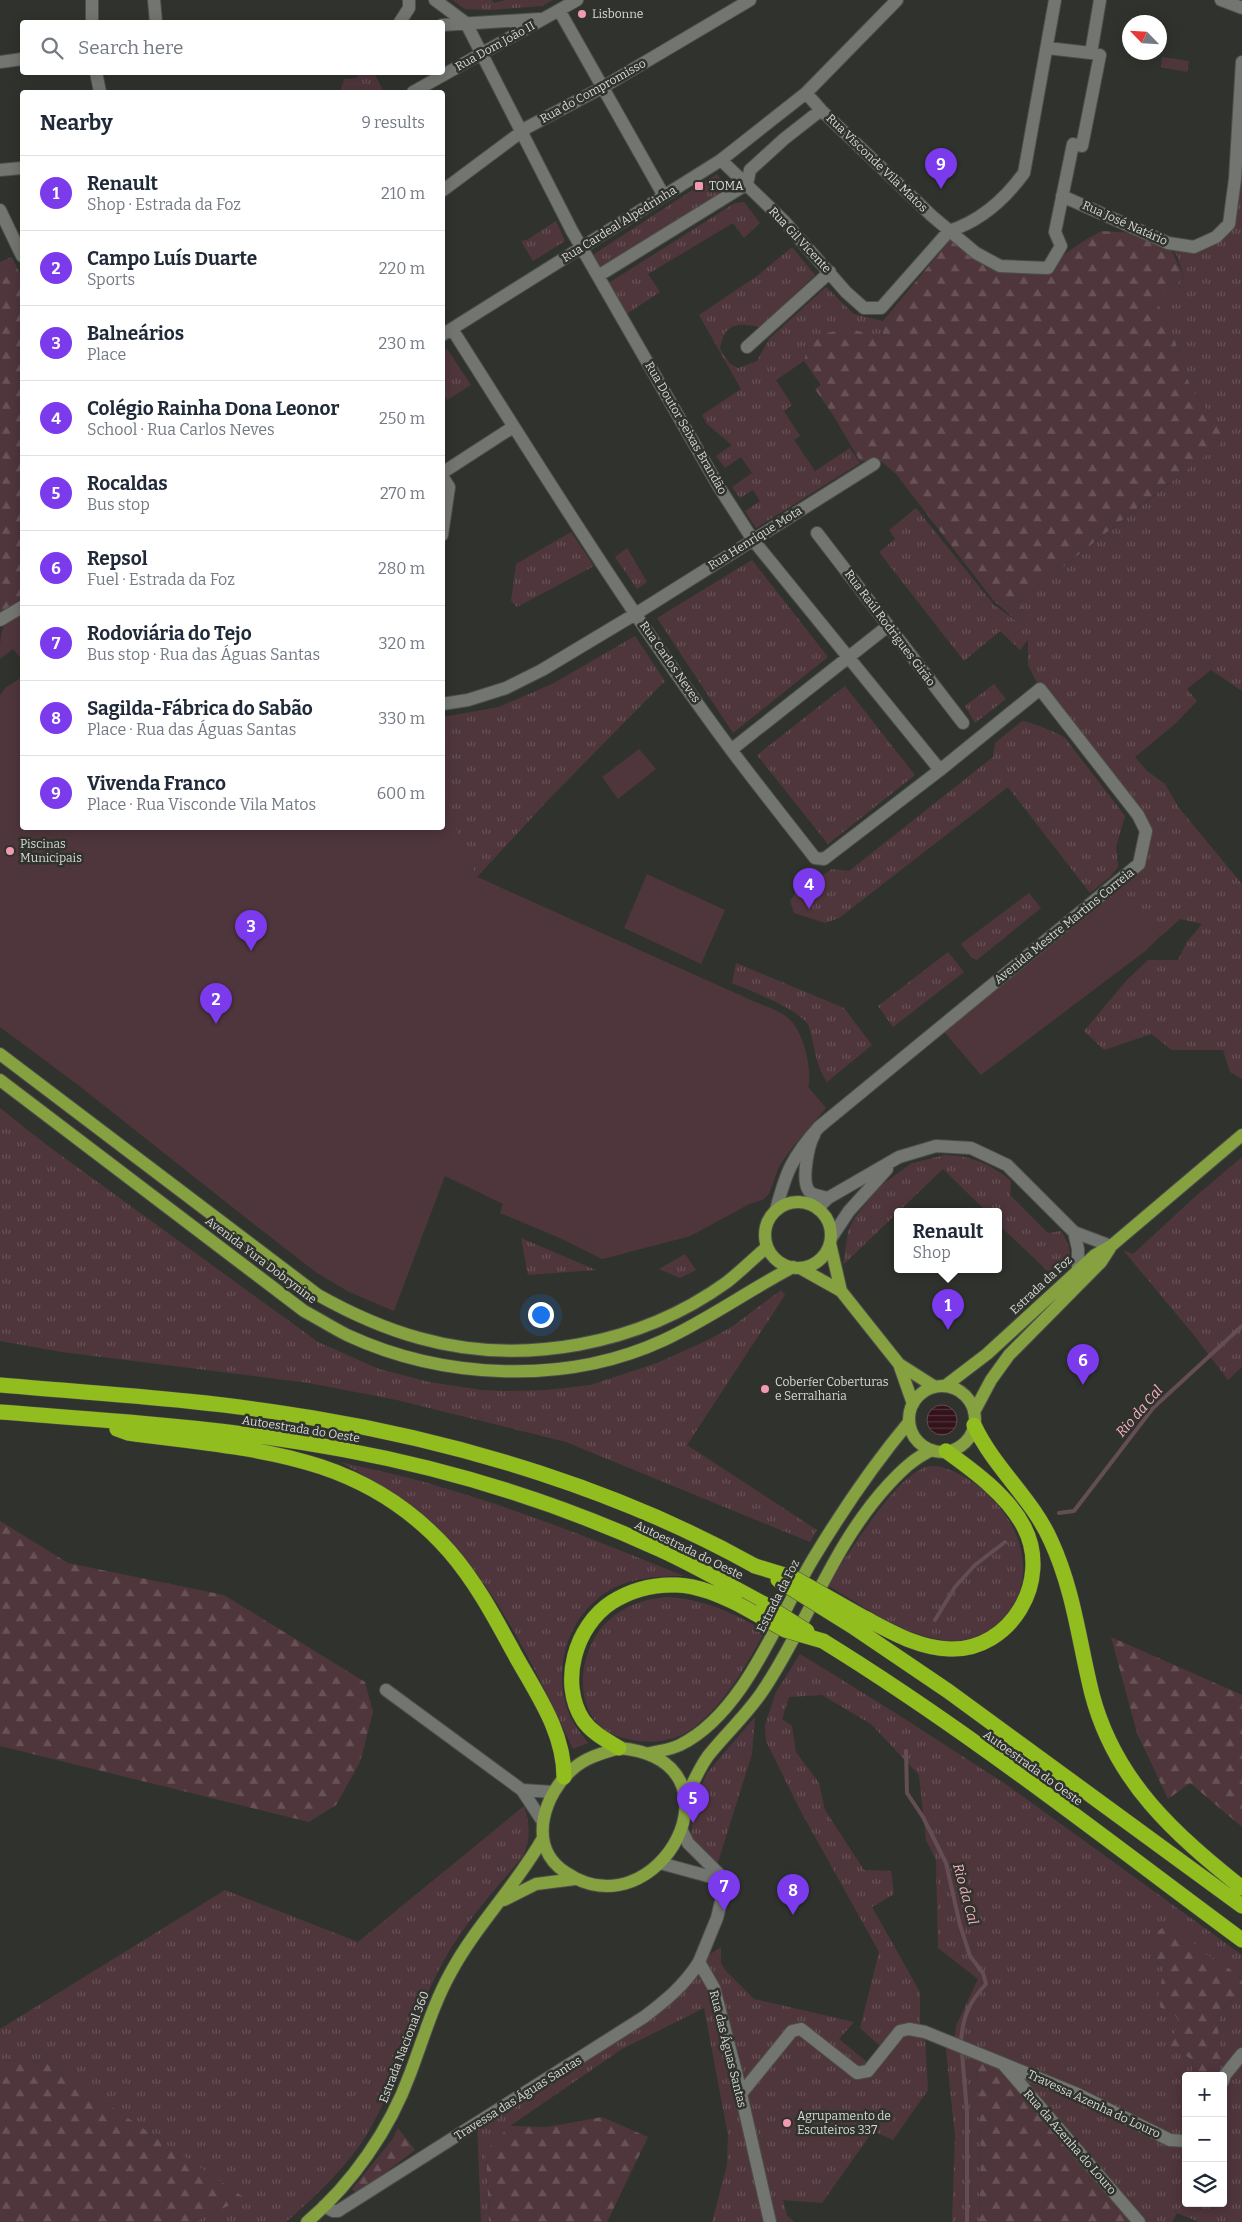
<!DOCTYPE html>
<html lang="en">
<head>
<meta charset="utf-8">
<style>
	body { margin:0; font-family:Bitter,serif; background:#f2f2f3; color:#1f2937 }
	.controls { position:absolute; right:15px; bottom:15px; display:grid; overflow:hidden; border-radius:5px; box-shadow:0 2px 12px #0003 }
	.controls button { width:45px; height:45px; display:grid; place-items:center; padding:0; border:0; border-bottom:1px solid #e0e1e3; background:#fff; color:#1f2937; font:25px sans-serif }
	.compass { position:absolute; left:1122px; top:15px; width:45px; height:45px; border-radius:50%; background:#fff; box-shadow:0 2px 12px #0003; rotate:295deg }
	.you { position:absolute; left:540px; top:1314px; width:18px; height:18px; margin:-12px; border:4px solid #fff; border-radius:50%; background:#1a73e8; box-shadow:0 0 0 8px #1a73e833 }
	.badge { display:grid; place-items:center; width:32px; height:32px; border-radius:50%; background:#7c3aed; color:#fff; font-size:16px; font-weight:700 }
	.pin { position:absolute; translate:-50% -41px; filter:drop-shadow(0 1px 2px #0008) }
	.pin::after { content:''; position:absolute; top:26px; width:18px; height:15px; background:inherit; clip-path:polygon(0 0,100% 0,50% 100%) }
	.popup { position:absolute; left:894px; top:1208px; width:108px; height:65px; box-sizing:border-box; display:grid; place-content:center; border-radius:5px; background:#fff; filter:drop-shadow(0 1px 4px #0005); font-size:16px; white-space:nowrap; color:#747a83 }
	.popup b { font-size:19px; color:#1f2937 }
	.popup::after { content:''; position:absolute; left:50%; top:100%; margin-left:-10px; border:10px solid transparent; border-top-color:#fff }
	.list { margin:0; padding:0; list-style:none }
	h2 { display:flex; justify-content:space-between; align-items:center; height:65px; margin:0; padding:0 20px; font-size:21px }
	h2 small { font-size:16px; font-weight:400; color:#747a83 }
	.list li { display:grid; grid-template-columns:32px 1fr auto; gap:15px; align-items:center; box-sizing:border-box; height:75px; padding:0 20px; border-top:1px solid #e0e1e3 }
	.list b { display:block; font-size:19px; white-space:nowrap }
	.list p { margin:0; font-size:16px; white-space:nowrap; color:#747a83 }
	.list em { font-size:16px; font-style:normal; color:#747a83 }
	.icon { flex:none; width:28px; height:28px; fill:none; stroke:currentColor; stroke-width:2; stroke-linecap:round; stroke-linejoin:round }
	.map { position:relative; flex:none; width:1242px; height:2222px; overflow:hidden }
	.search { position:absolute; background:#fff; box-shadow:0 2px 12px #0003; left:20px; top:20px; width:425px; height:55px; display:flex; align-items:center; gap:12px; box-sizing:border-box; padding:0 18px; border-radius:5px; color:#747a83; font-size:19px }
	.panel { position:absolute; background:#fff; box-shadow:0 2px 12px #0003; left:20px; top:90px; width:425px; height:740px; border-radius:5px }
	.map>svg:first-child { display:block }
	.grass { fill:url(#grass-tufts) }
	.forest { fill:url(#forest-firs) }
	.garden { fill:#4f363c }
	.water { fill:url(#water-rules); stroke:#644d54 }
	.lines { fill:none; stroke-linecap:round; stroke-linejoin:round }
	.stream { stroke:#644d54; stroke-width:4 }
	.minor-casing { stroke:#4d4f4b; stroke-width:14 }
	.major-casing { stroke:#4d4f4b; stroke-width:14 }
	.highway-casing { stroke:#4d4f4b; stroke-width:16 }
	.minor { stroke:#737670; stroke-width:12 }
	.major { stroke:#86a13f; stroke-width:12 }
	.highway { stroke:#92bd1e; stroke-width:15 }
	.highway-bridge-casing { stroke:#4d4f4b; stroke-width:16; stroke-linecap:butt }
	.highway-bridge { stroke:#92bd1e; stroke-width:15 }
	.poi-dot { fill:#f29aaf; stroke:#30332d; stroke-width:2 }
	.labels { text-anchor:middle; stroke-width:5; stroke-linejoin:round; paint-order:stroke }
	.poi-label { font-size:12px; fill:#d7d8d5; stroke:#30332d; text-anchor:start }
	.street-label { font-size:12px; fill:#d7d8d5; stroke:#30332d }
	.water-label { font-size:14px; font-style:italic; fill:#f8b2c1; stroke:#30332d }
</style>
</head>
<body>
<div class="map">
<svg width="1242" height="2222" viewBox="0 0 1242 2222">
	<defs>
		<pattern id="grass-tufts" width="24" height="20" patternUnits="userSpaceOnUse" patternTransform="scale(1.25)"><rect width="24" height="20" fill="#4f363c"/><path d="M3 7l-1-3M5 7V3M7 7l1-3M15 17l-1-3M17 17v-4M19 17l1-3" fill="none" stroke="#685257"/></pattern>
		<pattern id="forest-firs" width="22" height="20" patternUnits="userSpaceOnUse" patternTransform="scale(1.25)"><rect width="22" height="20" fill="#4f363c"/><path d="M5 1l3.5 6h-7zM16 11l3.5 6h-7z" fill="#685257"/></pattern>
		<pattern id="water-rules" width="6" height="5" patternUnits="userSpaceOnUse" patternTransform="scale(1.25)"><rect width="6" height="5" fill="#33121c"/><path d="M0 2.5h6" fill="none" stroke="#50343c"/></pattern>
	</defs>
	<rect width="100%" height="100%" fill="#30332d"/>
	<path class="grass" d="M453 0H492L494 3 506 0H553L542 6 490 10 465 9Z
		M1162 57 1189 61 1187 72 1161 67Z
		M1242 59V691L1211 670 1187 689 1197 701 1176 723 1135 757 1147 771 1165 784 1179 808 1242 884V1079L1230 1072 1223 1050H1172L1151 1034 1104 1050 1084 1031 1126 981 1148 960H1178L1187 942 1202 924 1180 919 1160 937 1117 883 1139 864 1146 831 1040 689 1028 665V640L1020 650 1000 631 964 661 879 552 895 539 889 530 916 508 994 605 1018 622 1024 598 1210 451 1220 445 1216 422 1191 389 1173 335 1157 302 1184 277 1177 256 1168 243 1208 240 1229 217Z
		M357 73H374L384 92H340L344 79 357 78Z
		M717 174 727 189 600 271 588 258Z
		M744 202 760 223 744 238 733 223 648 274 660 292 622 317 607 284 735 203Z
		M556 221 565 241 533 261 521 241 527 240Z
		M792 247 815 275 760 327C737 322 724 323 720 349L730 364 738 368 757 361 769 339 826 287 854 314 883 321 884 336 883 339 849 328 807 347 804 361 776 380 792 405 784 411 800 436 794 440 815 471 850 448 860 463 756 528 745 511 760 501 753 490 740 498 732 487 752 473 741 457 725 468 716 456 732 445 707 424 702 415 741 389 699 315 757 276Z
		M447 349 471 385 447 400 443 393 442 352Z
		M571 532 594 566 517 607 511 601 516 564Z
		M627 548 647 582 637 589 615 557Z
		M752 560 828 657 733 733 657 618Z
		M635 636 665 681 550 798 477 877 748 999C761 1005 780 1010 790 1020 802 1031 813 1072 808 1087L826 1108C809 1126 791 1145 779 1167 775 1175 773 1186 769 1193 766 1199 759 1200 753 1202L690 1236 602 1259 675 1208 306 1144 264 1232 77 1084 0 1026V970L442 828 443 717 499 707 552 684Z
		M994 684 1006 699 975 723 965 706Z
		M845 686 915 775 828 844 757 755Z
		M1022 721C1028 721 1061 734 1065 738L1125 816 1116 847 1118 867 1110 877 1090 893 1008 787 839 918 825 923 794 913 790 901 795 894 832 869 849 871 993 757 995 743Z
		M1029 893 1041 908 977 960 972 958 961 944Z
		M948 952 964 972 893 1027 878 1006Z
		M736 963 844 1008 872 1045 827 1082C815 1065 815 1046 809 1027 804 1011 749 990 732 983Z
		M0 1108 48 1146 318 1342 379 1369 429 1382 482 1390 505 1391 547 1390 590 1385 657 1363 708 1340 733 1326 781 1290 785 1295 687 1445 817 1530 810 1542 566 1442 397 1400 309 1383 62 1352 0 1341Z
		M945 1155C972 1156 991 1164 1011 1181L1010 1195 1048 1233 1061 1231C1074 1253 1073 1261 1056 1279L998 1224V1211H986L943 1169 843 1265 848 1231 855 1217 880 1186 912 1163Z
		M1242 1157V1367L1228 1380 1193 1334 1123 1250 1133 1254 1197 1195Z
		M521 1238 596 1270 528 1275Z
		M685 1254 696 1270 680 1278 659 1269Z
		M340 1462C375 1470 410 1477 444 1488 526 1512 605 1544 684 1576 662 1576 640 1577 620 1585 573 1604 550 1664 568 1711 572 1723 581 1733 588 1743L573 1749C539 1676 494 1581 435 1525 408 1499 373 1480 340 1462Z
		M937 1466C1004 1482 1058 1572 996 1625 981 1637 962 1643 943 1640 900 1634 863 1606 827 1585 848 1556 893 1478 926 1467 929 1466 934 1466 937 1466Z
		M667 1597C703 1599 734 1613 765 1631 746 1666 725 1704 693 1728 677 1740 659 1743 639 1741 625 1739 608 1735 598 1724 572 1697 582 1644 609 1620 626 1605 644 1599 667 1597Z
		M800 1654 894 1712 1007 1785 1242 1955V1980L1222 1962 1206 1955 1176 1927 1153 1942 1156 1960 1163 1967 1165 1978 1160 1986 1161 2008 1173 2012 1179 2022 1171 2045 1192 2060 1194 2076H1186V2203H1223V2076H1218C1219 2071 1220 2065 1221 2060 1221 2032 1207 2011 1242 1995V2222H1199L1177 2213 1172 2222H1139L975 2052 981 2139 979 2222H952L955 2137 945 2040 954 2043 956 2026 978 1979 938 1948 936 1860 926 1840 919 1775 871 1724 822 1695 789 1697 782 1719 792 1726 796 1752 819 1783 825 1810 864 1870 891 1871 894 1894 872 1907 920 1992V2031L925 2035 928 2090 893 2140 873 2131 822 2203 783 2200 787 2216 795 2222H712L727 2165 728 2135 704 2008 622 2049 510 2126 486 2150 489 2222H481L477 2123 644 2017 699 1962 721 1947V1963L726 1971 754 1999 854 2022 839 2039 868 2063 881 2047 860 2028 879 1952 799 1808 766 1741 765 1725 776 1692Z
		M755 1717 752 1754 717 1865 695 1844 691 1834 696 1798 707 1773Z
		M524 1806C530 1824 531 1838 523 1856 495 1890 464 1923 443 1962 414 2015 400 2076 370 2129 349 2165 317 2195 286 2222H194L244 2198 46 2062 0 2060V2029L225 1890 358 1942Z"/>
	<path class="forest" d="M1102 231 1134 233 1168 243 1184 277 1157 302 1173 335 1191 389 1216 422 1222 437 1220 445 1169 483 1024 598 1018 622 993 600 896 474 881 461H860L833 415 815 389 821 385 804 361 807 347 818 335 849 328 883 339V321L952 238 1022 271 1045 267 1087 239Z
		M12 257 22 278V607L0 620V262Z
		M0 1521 68 1563 224 1595 365 1682 373 1712 360 1762 336 1805 309 1822 0 1746Z
		M1111 1637 1242 1695V1827L1190 1783 1168 1799 1137 1733Z
		M1164 1926 1176 1927 1206 1955 1222 1962 1242 1980V1995C1207 2011 1221 2031 1221 2060 1220 2065 1219 2071 1218 2076H1194L1192 2060 1170 2045 1179 2022 1173 2012 1161 2008C1153 1992 1165 1983 1163 1967L1156 1960 1151 1938Z
		M975 2052 1002 2063 1139 2222H979L981 2139Z
		M0 2060 46 2062 245 2198 194 2222H0Z
		M602 2117 648 2137 607 2222H489L486 2150 510 2126 547 2127Z
		M398 2128 415 2150 357 2194 352 2189 392 2140Z"/>
	<path class="garden" d="M22 607V660L13 649 0 659C0 633 0 622 22 607Z
		M22 677V828H442L443 798 477 877 748 999C761 1005 780 1010 790 1020 803 1031 813 1072 808 1087L826 1108 792 1148 779 1166 771 1184 770 1192 763 1200 749 1204 690 1236 602 1259 562 1239 500 1213 503 1204 445 1176 394 1311 349 1292 317 1273 287 1250 77 1084 0 1027V695L5 688Z
		M639 749 656 769 618 799 602 777Z
		M647 874 725 910 701 964 624 928Z
		M1117 883 1160 937 1144 952 981 1075 940 1027Z"/>
	<path class="water" d="M927 1420a15 15 0 1 1 30 0a15 15 0 1 1-30 0Z"/>
	<g class="lines">
		<path class="stream" d="M1059 1513 1074 1511 1153 1408 1242 1326
			M935 1620 955 1587 975 1565 1005 1542
			M906 1751 907 1793 923 1817 946 1863 960 1925 970 1956 983 1973 986 1984C969 2002 963 2016 961 2041
			M962 2053 967 2112V2222"/>
		<defs>
			<path id="minor" d="M92 0V22
				M154 0 156 22
				M435 0 466 23 572 231 719 487 753 540 940 770
				M1221 0 1242 8
				M559 10 664 196
				M400 22 409 8V0
				M442 25 540 19
				M1047 48 1091 53
				M0 62 22 59
				M96 72 100 92
				M413 92 577 0
				M806 93 821 110 932 216 976 253 1000 266 1048 268 1061 246 1055 232 1073 144 1082 146 1100 55 1091 53 1100 0
				M721 160 784 221 846 292 864 308H881L949 231
				M0 170 22 168
				M442 191 528 127 603 87 750 0
				M1062 196 1168 243 1194 247 1216 237 1229 224 1235 179 1242 62
				M0 210 22 256
				M949 231C981 221 1005 199 1024 173L1055 0
				M598 276 747 184 750 170 784 139 821 110
				M452 329C542 471 631 615 732 751 759 787 787 822 815 858L824 859 940 770 1040 689 1138 815 1146 831 1139 864 819 1127C792 1157 786 1172 776 1210
				M442 335 721 160 806 93 897 0
				M747 347 830 272
				M442 473 513 427
				M442 476 449 487 442 535
				M817 533 963 723
				M0 620 22 607
				M442 704 468 700 506 688 542 670 637 613 874 464
				M731 750 888 626
				M814 1135C808 1146 801 1181 809 1191 813 1196 822 1196 828 1198
				M818 1208 828 1198 899 1157 936 1146 971 1148 1007 1165 1074 1232 1111 1246
				M1074 1232 1078 1249V1270
				M831 1238 849 1211 887 1169
				M386 1690 522 1790 543 1822
				M522 1790 553 1792
				M682 1831 688 1843 724 1879
				M660 1863 726 1881
				M726 1881 717 1918 699 1962 714 1988 736 2072 770 2222
				M1004 2065 1139 2222
				M1223 2081 1225 2075 1242 2054
				M740 2095 792 2031 801 2029 857 2073 868 2071 900 2031 909 2029 925 2032 1075 2093 1170 2140 1186 2141
				M324 2206 333 2211H338L644 2017C665 2001 684 1986 699 1962"/>
			<path id="major" d="M0 1054 318 1295C350 1313 383 1328 419 1338 522 1367 640 1345 727 1282 741 1271 754 1258 767 1247
				M0 1080 304 1311C319 1319 333 1328 347 1335 444 1380 567 1385 664 1340 709 1319 749 1290 793 1267
				M765 1235a33 33 0 1 1 66 0a33 33 0 1 1-66 0Z
				M830 1243 841 1291
				M800 1268 841 1291 899 1364 913 1404
				M899 1364 935 1387
				M945 1386 987 1354 1095 1255 1111 1246 1242 1135
				M909 1419a33 33 0 1 1 66 0a33 33 0 1 1-66 0Z
				M974 1412 991 1380 1009 1355 1101 1262 1110 1248
				M619 1748C753 1760 658 1936 565 1872 526 1846 544 1793 574 1768 587 1757 603 1753 619 1748Z
				M647 1754C658 1751 670 1750 680 1745 745 1713 778 1617 813 1559 842 1511 873 1465 909 1422
				M685 1800C692 1785 698 1770 708 1756 726 1733 748 1714 764 1689 808 1623 832 1546 888 1485 901 1471 914 1458 932 1450
				M504 1900 536 1884 575 1879
				M307 2222C352 2184 390 2129 410 2074 423 2040 433 2004 451 1972 477 1924 516 1886 543 1838"/>
			<path id="highway" d="M0 1385C104 1394 210 1400 313 1418 464 1443 621 1491 755 1566
				M0 1412C115 1421 232 1428 345 1450 453 1470 561 1504 661 1550 696 1566 730 1586 764 1604
				M974 1425C994 1468 1032 1498 1051 1541 1074 1591 1079 1642 1092 1694 1115 1782 1175 1834 1242 1888
				M117 1429 128 1433C251 1450 361 1451 449 1551 476 1582 495 1618 514 1653 536 1693 564 1731 564 1777
				M861 1616C890 1631 917 1648 950 1649 1011 1651 1052 1580 1024 1527 1008 1496 974 1471 946 1451
				M855 1628 948 1691 1242 1906
				M823 1641C969 1731 1104 1838 1242 1940
				M619 1748C606 1740 592 1733 583 1720 559 1683 575 1626 612 1602 631 1590 654 1584 677 1585 699 1586 719 1595 738 1604"/>
		</defs>
		<use href="#minor" class="minor-casing"/>
		<use href="#major" class="major-casing"/>
		<use href="#highway" class="highway-casing"/>
		<use href="#minor" class="minor"/>
		<use href="#major" class="major"/>
		<use href="#highway" class="highway"/>
		<defs>
			<path id="highway-bridge" d="M755 1566 794 1578 861 1616
				M778 1580 855 1628
				M738 1604 785 1630 823 1641
				M764 1604 807 1631"/>
		</defs>
		<use href="#highway-bridge" class="highway-bridge-casing"/>
		<use href="#highway-bridge" class="highway-bridge"/>
	</g>
	<g class="poi-dot">
		<circle cx="582" cy="14" r="5"/>
		<rect x="694" y="181" width="10" height="10" rx="2.5"/>
		<circle cx="10" cy="851" r="5"/>
		<circle cx="765" cy="1389" r="5"/>
		<circle cx="787" cy="2123" r="5"/>
	</g>
	<g class="labels">
		<g class="poi-label">
			<text x="592" y="18">Lisbonne</text>
			<text x="709" y="190">TOMA</text>
			<text x="20" y="848">Piscinas<tspan x="20" dy="14">Municipais</tspan></text>
			<text x="775" y="1386">Coberfer Coberturas<tspan x="775" dy="14">e Serralharia</tspan></text>
			<text x="797" y="2120">Agrupamento de<tspan x="797" dy="14">Escuteiros 337</tspan></text>
		</g>
		<g class="street-label">
			<text transform="translate(495 46) rotate(-29)" y="4">Rua Dom João II</text>
			<text transform="translate(593 91) rotate(-29)" y="4">Rua do Compromisso</text>
			<text transform="translate(877 163) rotate(44)" y="4">Rua Visconde Vila Matos</text>
			<text transform="translate(1125 223) rotate(24)" y="4">Rua José Natário</text>
			<text transform="translate(619 224) rotate(-32)" y="4">Rua Cardeal Alpedrinha</text>
			<text transform="translate(800 240) rotate(47)" y="4">Rua Gil Vicente</text>
			<text transform="translate(686 428) rotate(60)" y="4">Rua Doutor Seixas Brandão</text>
			<text transform="translate(755 538) rotate(-32)" y="4">Rua Henrique Mota</text>
			<text transform="translate(890 628) rotate(53)" y="4">Rua Raúl Rodrigues Girão</text>
			<text transform="translate(670 662) rotate(55)" y="4">Rua Carlos Neves</text>
			<text transform="translate(1064 926) rotate(-39)" y="4">Avenida Mestre Martins Correia</text>
			<text transform="translate(261 1260) rotate(37)" y="4">Avenida Yura Dobrynine</text>
			<text transform="translate(1041 1285) rotate(-43)" y="4">Estrada da Foz</text>
			<text transform="translate(301 1429) rotate(9)" y="4">Autoestrada do Oeste</text>
			<text transform="translate(689 1550) rotate(26)" y="4">Autoestrada do Oeste</text>
			<text transform="translate(778 1596) rotate(-63)" y="4">Estrada da Foz</text>
			<text transform="translate(1033 1768) rotate(36)" y="4">Autoestrada do Oeste</text>
			<text transform="translate(404 2047) rotate(-69)" y="4">Estrada Nacional 360</text>
			<text transform="translate(728 2049) rotate(76)" y="4">Rua das Águas Santas</text>
			<text transform="translate(518 2098) rotate(-32)" y="4">Travessa das Águas Santas</text>
			<text transform="translate(1094 2104) rotate(25)" y="4">Travessa Azenha do Louro</text>
			<text transform="translate(1070 2142) rotate(49)" y="4">Rua da Azenha do Louro</text>
		</g>
		<g class="water-label">
			<text transform="translate(1139 1411) rotate(-49)" y="5">Rio da Cal</text>
			<text transform="translate(966 1894) rotate(75)" y="5">Rio da Cal</text>
		</g>
	</g>
</svg>
<div class="controls">
<button>+</button>
<button>−</button>
<button><svg class="icon" aria-label="layers" viewBox="0 0 24 24"><path d="M12 4l9 5-9 5-9-5zM3 14l9 5 9-5"/></svg></button>
</div>
<svg class="compass" viewBox="-18 -18 36 36"><path d="M0-13l5 13h-10z" fill="#e53935"/><path d="M0 13l5-13h-10z" fill="#747a83"/></svg>
<div class="you"></div>
<div class="pin badge" style="left:948px;top:1330px">1</div>
<div class="popup"><b>Renault</b>Shop</div>
<div class="pin badge" style="left:216px;top:1024px">2</div>
<div class="pin badge" style="left:251px;top:951px">3</div>
<div class="pin badge" style="left:809px;top:909px">4</div>
<div class="pin badge" style="left:693px;top:1823px">5</div>
<div class="pin badge" style="left:1083px;top:1385px">6</div>
<div class="pin badge" style="left:724px;top:1911px">7</div>
<div class="pin badge" style="left:793px;top:1915px">8</div>
<div class="pin badge" style="left:941px;top:189px">9</div>
<div class="search"><svg class="icon" aria-label="search" viewBox="0 0 24 24"><circle cx="10" cy="10" r="6"/><path d="M15 15l6 6"/></svg>Search here</div>
<section class="panel">
<h2>Nearby<small>9 results</small></h2>
<ul class="list">
<li><span class="badge">1</span><div><b>Renault</b><p>Shop · Estrada da Foz</p></div><em>210 m</em></li>
<li><span class="badge">2</span><div><b>Campo Luís Duarte</b><p>Sports</p></div><em>220 m</em></li>
<li><span class="badge">3</span><div><b>Balneários</b><p>Place</p></div><em>230 m</em></li>
<li><span class="badge">4</span><div><b>Colégio Rainha Dona Leonor</b><p>School · Rua Carlos Neves</p></div><em>250 m</em></li>
<li><span class="badge">5</span><div><b>Rocaldas</b><p>Bus stop</p></div><em>270 m</em></li>
<li><span class="badge">6</span><div><b>Repsol</b><p>Fuel · Estrada da Foz</p></div><em>280 m</em></li>
<li><span class="badge">7</span><div><b>Rodoviária do Tejo</b><p>Bus stop · Rua das Águas Santas</p></div><em>320 m</em></li>
<li><span class="badge">8</span><div><b>Sagilda-Fábrica do Sabão</b><p>Place · Rua das Águas Santas</p></div><em>330 m</em></li>
<li><span class="badge">9</span><div><b>Vivenda Franco</b><p>Place · Rua Visconde Vila Matos</p></div><em>600 m</em></li>
</ul>
</section>
</div>
</body>
</html>
